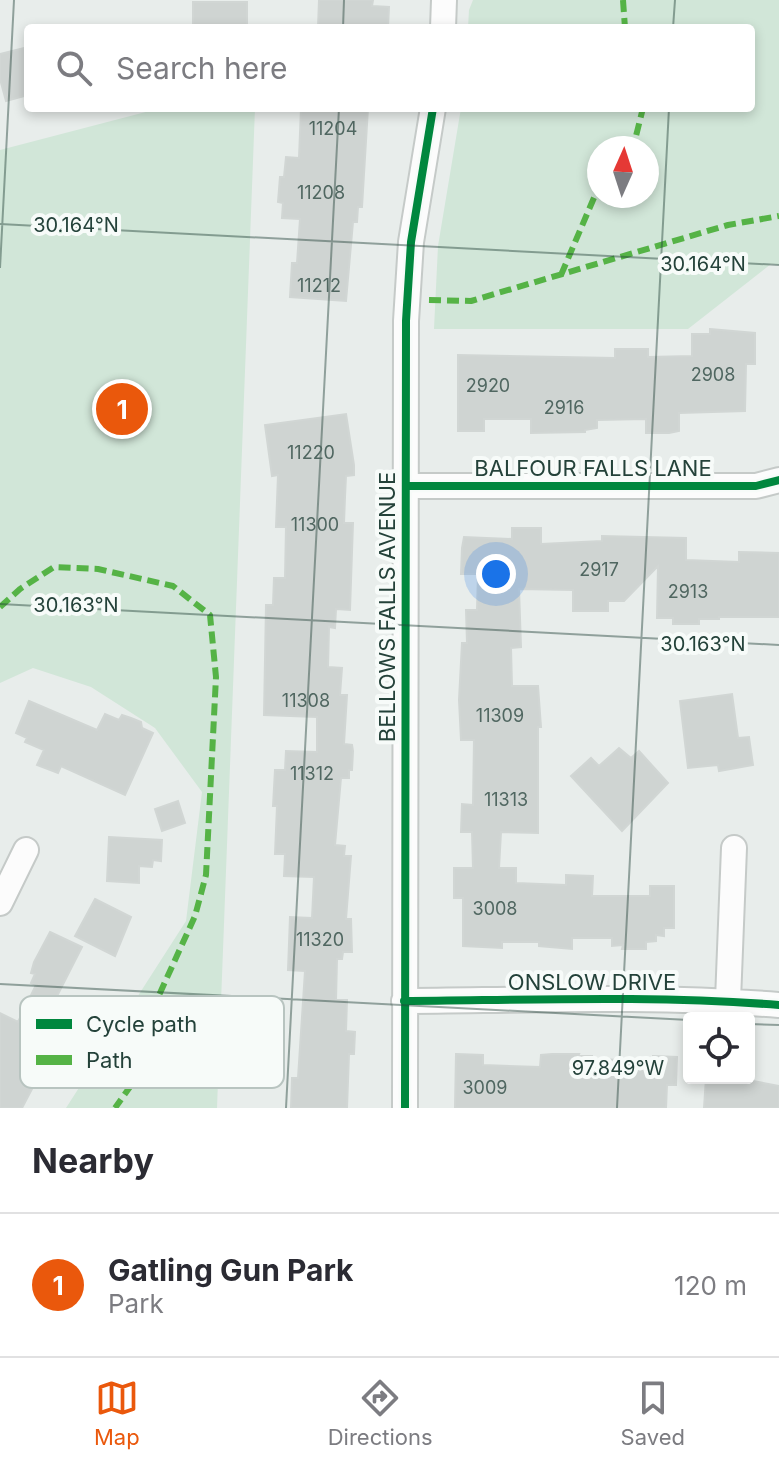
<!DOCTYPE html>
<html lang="en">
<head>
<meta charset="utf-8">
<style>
	body { margin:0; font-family:Inter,sans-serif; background:#f2f2f3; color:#2b2b33 }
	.controls { position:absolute; right:24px; bottom:24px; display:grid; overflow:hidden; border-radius:8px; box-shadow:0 4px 12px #0003 }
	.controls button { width:72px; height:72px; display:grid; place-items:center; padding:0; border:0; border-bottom:2px solid #e1e1e2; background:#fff; color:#2b2b33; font:40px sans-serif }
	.compass { position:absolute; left:587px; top:136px; width:72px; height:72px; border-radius:50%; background:#fff; box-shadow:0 4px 12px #0003; rotate:3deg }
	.you { position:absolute; left:496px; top:574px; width:28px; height:28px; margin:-20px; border:6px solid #fff; border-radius:50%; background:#1a73e8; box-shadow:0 0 0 12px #1a73e833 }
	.badge { display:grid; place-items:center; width:52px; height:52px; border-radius:50%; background:#ea580c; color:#fff; font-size:26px; font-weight:700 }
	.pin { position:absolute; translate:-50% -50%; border:4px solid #fff; box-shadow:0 2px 8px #0006 }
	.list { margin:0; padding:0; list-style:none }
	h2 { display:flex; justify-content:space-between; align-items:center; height:104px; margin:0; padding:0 32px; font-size:34px }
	h2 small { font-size:26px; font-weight:400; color:#7c7c81 }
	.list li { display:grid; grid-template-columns:52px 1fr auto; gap:24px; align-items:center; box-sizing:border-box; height:144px; padding:0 32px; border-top:2px solid #e1e1e2 }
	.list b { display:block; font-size:30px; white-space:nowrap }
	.list p { margin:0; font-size:26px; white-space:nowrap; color:#7c7c81 }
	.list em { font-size:26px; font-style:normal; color:#7c7c81 }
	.icon { flex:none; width:44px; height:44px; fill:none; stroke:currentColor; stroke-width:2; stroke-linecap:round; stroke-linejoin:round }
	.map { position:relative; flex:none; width:779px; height:1108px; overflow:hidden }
	.search { position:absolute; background:#fff; box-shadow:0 4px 12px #0003; left:24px; right:24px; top:24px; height:88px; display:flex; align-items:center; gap:20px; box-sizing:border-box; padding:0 28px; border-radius:8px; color:#7c7c81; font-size:30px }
	.sheet { height:248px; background:#fff }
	nav { display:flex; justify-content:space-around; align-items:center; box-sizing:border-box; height:112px; border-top:2px solid #e1e1e2; background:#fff; font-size:22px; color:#7c7c81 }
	nav a { display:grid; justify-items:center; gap:4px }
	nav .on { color:#ea580c }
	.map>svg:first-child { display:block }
	.green { fill:#d1e6d8; fill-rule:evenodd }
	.building { fill:#cfd4d2; stroke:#d1d6d4; stroke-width:2 }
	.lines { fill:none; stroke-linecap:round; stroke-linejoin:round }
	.minor-casing { stroke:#c5cac8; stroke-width:28 }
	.minor { stroke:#fcfcfc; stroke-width:24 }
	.quiet { stroke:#55b346; stroke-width:6; stroke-dasharray:12 6; stroke-linecap:butt }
	.cycleway-casing { stroke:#f7fbf9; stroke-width:13 }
	.cycleway { stroke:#00873e; stroke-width:8 }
	.ticks { fill:none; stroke:#24423a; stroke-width:2; stroke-opacity:0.45 }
	.labels { text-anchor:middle; stroke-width:8; stroke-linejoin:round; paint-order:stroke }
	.number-label { font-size:18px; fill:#506761 }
	.street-label { font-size:22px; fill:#24423a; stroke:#f7fbf9 }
	.key { fill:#f7fbf9; stroke:#b8c4c0; stroke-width:2 }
	.key-label { font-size:22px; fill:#24423a }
	.ticks-label { font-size:20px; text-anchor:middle; fill:#24423a; stroke:#f7fbf9; stroke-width:8; stroke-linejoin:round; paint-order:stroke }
</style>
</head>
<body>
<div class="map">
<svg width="779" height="1108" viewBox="0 0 779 1108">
	<rect width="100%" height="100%" fill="#e8edeb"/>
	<path class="green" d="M473 0H779V265L771 264 688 329H434L438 246 461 108H751V28H468L469 10ZM599 148H647V196H599Z
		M161 108H255L217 1108H66L186 921 202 792 155 728 91 687 33 668 0 683V150Z"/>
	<path class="building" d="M319 0H373L372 6 389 7 388 28H318Z
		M193 2H247V28H193Z
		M28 47V95L6 101 0 79V54Z
		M301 108H368L362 207H358L357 222H353L346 301 290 297 292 263H297L300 219 282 218 283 203 278 202 280 177H284L286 157 299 158Z
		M710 329 755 333V364H746L745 411 679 413V431L669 433H646V419L597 420V428L585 430V432L531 433V419H484V431H458V355L615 358V349H648V357L692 356V334H710Z
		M346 414 354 465V475L346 476 345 497 344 523H353L350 610 336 609 335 628 329 627 328 667 342 668 340 695H347L344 744 352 745 353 751 352 770H349V778H341L335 845 345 846 344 856H351L346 919H351L352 952H343L342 959H337L336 1000H347L346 1031 355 1032 354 1054H349L347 1108H291L292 1078H298L305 971 288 970 290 917 312 918 314 877 284 876 285 854H275L277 806H273L275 770H285L286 751 317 752V717L264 715 266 605H273L274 578H285L286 527H276L278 475 272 476 265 425Z
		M512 528H541V544L602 541V536L686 538V560L739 562V552L779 553V617H719V619H699V624H673V618H657L658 566 624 601H608V611H573V590L519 589 521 647 511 648 512 686H538L541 727H538V833L501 832 499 868H516V883L566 885V875L593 876 592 896H650V886H674V928H664V936L656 935V941L646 942V949H622L623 945 612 946V938H572V949L539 946V942H502V948L463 946V898H454V868H473L472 832H461L462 804 473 805 474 740H461L459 700 462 643H467L466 610H477L478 574H461L462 548 464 537 512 539Z
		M732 694 738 738 749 737 753 765 719 771 718 765 688 768 680 701Z
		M29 701 97 730 105 714 119 720 122 715 131 718 141 722 142 728 153 733 125 795 61 766 58 773 37 765 44 750 25 742 27 738 16 733Z
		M619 748 631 758 639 751 668 783 622 831 571 776 591 758 599 766Z
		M178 801 185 823 162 831 155 809Z
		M109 837 162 840 161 861 153 860 152 867 139 866V883L107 881Z
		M95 899 131 917 115 956 75 936Z
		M50 932 82 947 55 1000 69 1007 38 1068 42 1070 22 1108H0V1013L18 1022 36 985 31 983 35 974 31 973 34 962Z
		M456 1054 483 1055V1065L540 1067 541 1055 552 1054H579L578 1056H592V1059L653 1061V1056L677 1057 676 1085H667L666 1108H455Z
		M706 1078H753V1081L779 1086V1108H704Z"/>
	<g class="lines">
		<defs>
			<path id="minor" d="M443 28 444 0
				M406 486H756L779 480
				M0 903 26 850
				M728 1000 734 848
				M404 1001C529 1000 654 995 779 1005
				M405 1108 406 321 411 242 433 108"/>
		</defs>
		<use href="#minor" class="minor-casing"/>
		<use href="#minor" class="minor"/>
		<path class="quiet" d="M623 0 625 28
			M624 148 636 136 643 108
			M561 275 599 186
			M429 300 471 301 728 225 779 216
			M0 607 20 589 54 567 98 569 173 586 210 615 216 677 206 875 195 916 150 1015 137 1077 115 1108"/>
		<defs>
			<path id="cycleway" d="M406 486H756L779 480
				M404 1001C529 1000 654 995 779 1005
				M405 1108 406 321 411 242 433 108"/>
		</defs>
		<use href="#cycleway" class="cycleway-casing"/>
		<use href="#cycleway" class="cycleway"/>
	</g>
	<path class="ticks" d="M343 28 344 0M673 28 675 0M0 224 779 265M0 268 14 0M0 604 779 645M0 984 689 1020M749 1024 779 1025M286 1108 339 108M617 1108 669 108"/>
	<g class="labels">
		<g class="number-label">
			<text x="333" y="135">11204</text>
			<text x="321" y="199">11208</text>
			<text x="319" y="292">11212</text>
			<text x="713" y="381">2908</text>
			<text x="488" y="392">2920</text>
			<text x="564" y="414">2916</text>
			<text x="311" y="459">11220</text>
			<text x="315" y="531">11300</text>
			<text x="599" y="576">2917</text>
			<text x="688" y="598">2913</text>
			<text x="306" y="707">11308</text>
			<text x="500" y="722">11309</text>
			<text x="312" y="780">11312</text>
			<text x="506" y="806">11313</text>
			<text x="495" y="915">3008</text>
			<text x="320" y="946">11320</text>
			<text x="485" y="1094">3009</text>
		</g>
		<g class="street-label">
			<text x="593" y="476">BALFOUR FALLS LANE</text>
			<text transform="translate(387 607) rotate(-90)" y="8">BELLOWS FALLS AVENUE</text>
			<text x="592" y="990">ONSLOW DRIVE</text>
		</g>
	</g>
	<rect x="20" y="996" width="264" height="92" rx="12" class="key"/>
	<rect x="36" y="1019" width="36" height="10" fill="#00873e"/>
	<rect x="36" y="1055" width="36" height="10" fill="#55b346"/>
	<g class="key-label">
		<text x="86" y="1032">Cycle path</text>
		<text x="86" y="1068">Path</text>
	</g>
	<g class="ticks-label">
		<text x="76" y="232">30.164°N</text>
		<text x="703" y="271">30.164°N</text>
		<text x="76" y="612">30.163°N</text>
		<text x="703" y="651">30.163°N</text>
		<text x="618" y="1075">97.849°W</text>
	</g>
</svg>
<div class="controls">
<button><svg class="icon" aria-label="locate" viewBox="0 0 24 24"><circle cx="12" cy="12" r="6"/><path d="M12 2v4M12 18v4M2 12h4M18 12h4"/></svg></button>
</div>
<svg class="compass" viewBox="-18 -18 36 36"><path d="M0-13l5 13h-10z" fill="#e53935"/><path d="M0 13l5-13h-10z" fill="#7c7c81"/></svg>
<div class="you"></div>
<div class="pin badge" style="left:122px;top:409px">1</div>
<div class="search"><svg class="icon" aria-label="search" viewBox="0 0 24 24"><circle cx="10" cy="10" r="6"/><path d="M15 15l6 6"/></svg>Search here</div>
</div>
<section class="sheet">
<h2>Nearby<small></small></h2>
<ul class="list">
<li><span class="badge">1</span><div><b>Gatling Gun Park</b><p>Park</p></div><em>120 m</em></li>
</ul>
</section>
<nav>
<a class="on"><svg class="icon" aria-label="map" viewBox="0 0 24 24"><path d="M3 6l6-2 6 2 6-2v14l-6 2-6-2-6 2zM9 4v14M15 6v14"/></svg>Map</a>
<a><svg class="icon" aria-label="directions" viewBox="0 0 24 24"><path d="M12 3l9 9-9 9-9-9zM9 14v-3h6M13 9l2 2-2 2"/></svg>Directions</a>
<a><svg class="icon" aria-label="saved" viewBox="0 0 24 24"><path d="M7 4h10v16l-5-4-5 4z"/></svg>Saved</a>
</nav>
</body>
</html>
